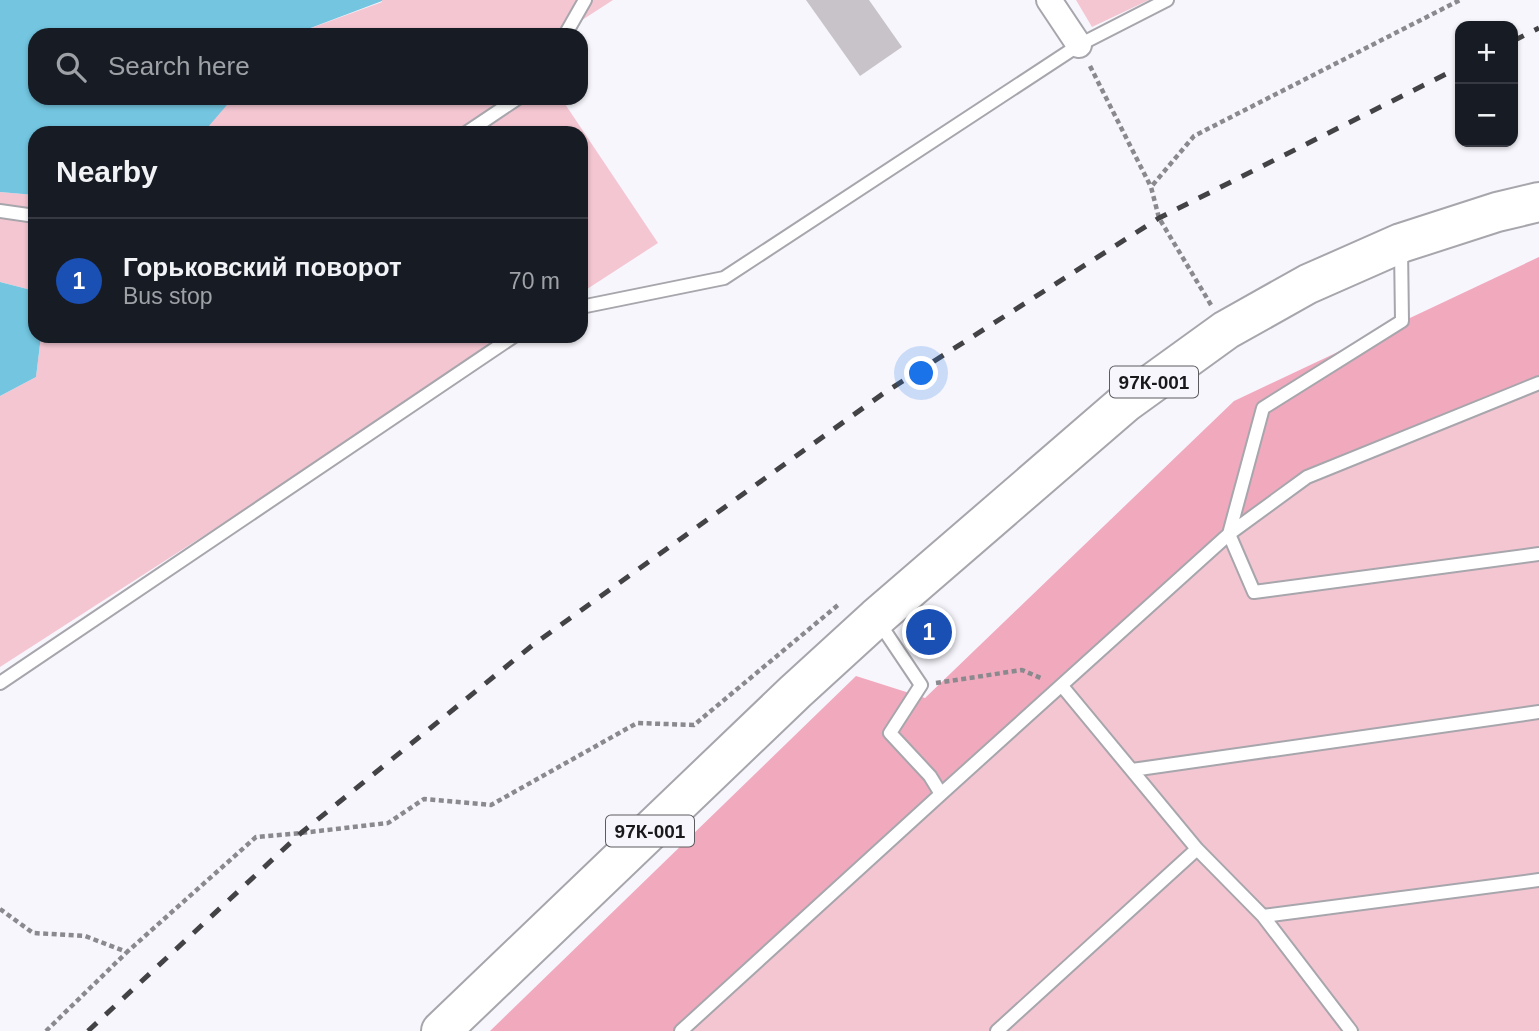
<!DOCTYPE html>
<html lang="en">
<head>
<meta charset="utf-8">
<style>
	body { margin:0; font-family:Arial,sans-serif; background:#242831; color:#f1f3f6 }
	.controls { position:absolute; right:21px; top:21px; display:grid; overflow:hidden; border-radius:14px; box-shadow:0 2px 5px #0004 }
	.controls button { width:63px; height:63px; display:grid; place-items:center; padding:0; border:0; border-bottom:2px solid #363941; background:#171b24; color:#f1f3f6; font:35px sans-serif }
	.you { position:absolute; left:922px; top:374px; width:24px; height:24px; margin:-18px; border:5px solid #fff; border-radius:50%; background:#1a73e8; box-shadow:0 0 0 10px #1a73e833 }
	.badge { display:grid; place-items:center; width:46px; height:46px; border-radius:50%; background:#db2777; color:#fff; font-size:23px; font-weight:700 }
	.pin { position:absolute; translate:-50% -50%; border:4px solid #fff; box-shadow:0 2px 7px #0006 }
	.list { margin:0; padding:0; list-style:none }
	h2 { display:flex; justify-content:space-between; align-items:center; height:91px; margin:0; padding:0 28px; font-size:30px }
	h2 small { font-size:23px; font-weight:400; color:#9ea1a6 }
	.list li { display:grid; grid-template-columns:46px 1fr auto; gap:21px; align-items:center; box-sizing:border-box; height:126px; padding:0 28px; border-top:2px solid #363941 }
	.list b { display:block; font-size:26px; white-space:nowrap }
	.list p { margin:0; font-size:23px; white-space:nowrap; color:#9ea1a6 }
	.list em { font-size:23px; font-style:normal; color:#9ea1a6 }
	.icon { flex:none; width:38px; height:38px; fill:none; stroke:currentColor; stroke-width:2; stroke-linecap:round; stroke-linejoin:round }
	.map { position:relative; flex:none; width:1539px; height:1031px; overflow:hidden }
	.search { position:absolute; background:#171b24; box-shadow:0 2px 5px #0004; left:28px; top:28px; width:560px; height:77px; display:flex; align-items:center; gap:18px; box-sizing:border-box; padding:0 24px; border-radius:21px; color:#9ea1a6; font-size:26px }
	.panel { position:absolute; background:#171b24; box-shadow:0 2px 5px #0004; left:28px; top:126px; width:560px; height:217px; border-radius:21px }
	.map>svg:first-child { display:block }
	.green { fill:#f4c6d2 }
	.forest { fill:#f1a9be }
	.water { fill:#73c5e0 }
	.building { fill:#c8c3c8 }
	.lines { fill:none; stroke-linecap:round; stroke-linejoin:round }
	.service-casing { stroke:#a7a6ac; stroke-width:16 }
	.minor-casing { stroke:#a7a6ac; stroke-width:28 }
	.primary-casing { stroke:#a7a6ac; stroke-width:42 }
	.path { stroke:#8a8a8e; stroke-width:4.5; stroke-dasharray:5 3.5; stroke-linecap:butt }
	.service { stroke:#fff; stroke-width:12 }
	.minor { stroke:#fff; stroke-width:24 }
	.primary { stroke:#fff; stroke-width:38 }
	.rail { stroke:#434346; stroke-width:5; stroke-dasharray:12 12; stroke-linecap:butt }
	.labels { text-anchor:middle; stroke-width:6; stroke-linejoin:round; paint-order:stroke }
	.shield { fill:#f7f6fc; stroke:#5c5b5e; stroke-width:2 }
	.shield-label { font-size:19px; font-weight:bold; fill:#19191b }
</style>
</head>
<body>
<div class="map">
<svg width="1539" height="1031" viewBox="0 0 1539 1031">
	<rect width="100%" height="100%" fill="#f7f6fc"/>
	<path class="green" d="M382 0H613L559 35H292L382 2Z
		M1076 0H1149L1092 27Z
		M233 98H561L658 243 581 293V133H194L208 126Z
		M0 192 35 195V291L0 282Z
		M41 336H514L0 667V396L36 377Z
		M1539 383V1031H681L1229 534 1307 477Z"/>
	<path class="forest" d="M1539 257V383L1307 477 1229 534 681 1031H490L856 676 925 698 1234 401Z"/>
	<path class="water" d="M0 0H382V1L292 35H35V98H233L208 127 194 133H35V195L0 192Z
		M0 282 35 291V336H41L36 377 0 396Z"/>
	<path class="building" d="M806 0H869L902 47 860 76Z"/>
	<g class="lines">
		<defs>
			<path id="service" d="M565 35 585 0
				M466 133 518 98
				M0 211 35 216
				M1401 248 1402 321 1263 408 1229 534 1254 592 1539 554
				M581 307 724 278 1079 45 1167 0
				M878 621 921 685 890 733 930 776 941 794
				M0 683 514 336
				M1062 686 1197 849 1263 916 1351 1031
				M1132 770 1539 712
				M1263 916 1539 880
				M681 1031 941 794 1229 534 1307 477 1539 383
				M997 1031 1197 849"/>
			<path id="minor" d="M1049 0 1079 45"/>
			<path id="primary" d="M441 1031 795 692 876 618 1125 403 1226 330 1308 284 1401 243 1497 212 1539 202"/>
		</defs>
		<use href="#service" class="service-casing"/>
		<use href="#minor" class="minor-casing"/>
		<use href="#primary" class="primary-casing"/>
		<path class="path" d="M1090 66 1151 187
			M1211 305 1159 218 1151 187 1194 136 1460 0
			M936 683 1022 670 1043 679
			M0 909 33 933 85 936 127 952 256 837 301 833 388 823 424 799 491 805 637 723 694 725 838 605
			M46 1031 127 952"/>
		<use href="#service" class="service"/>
		<use href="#minor" class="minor"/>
		<use href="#primary" class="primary"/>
		<path class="rail" d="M1513 41 1539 28
			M88 1031 301 833 534 644 884 393 1159 218 1460 67"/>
	</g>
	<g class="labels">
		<g class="shield">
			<rect x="1110" y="366.5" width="88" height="31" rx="5"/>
			<rect x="606" y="815.5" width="88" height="31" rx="5"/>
		</g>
		<g class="shield-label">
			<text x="1154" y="389">97К-001</text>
			<text x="650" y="838">97К-001</text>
		</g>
	</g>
</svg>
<div class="controls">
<button>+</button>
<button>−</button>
</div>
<div class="you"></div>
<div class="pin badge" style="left:929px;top:632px;background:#1a4fb4">1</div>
<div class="search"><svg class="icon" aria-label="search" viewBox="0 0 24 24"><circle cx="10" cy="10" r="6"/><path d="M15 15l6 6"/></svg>Search here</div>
<section class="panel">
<h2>Nearby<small></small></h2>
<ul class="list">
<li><span class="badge" style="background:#1a4fb4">1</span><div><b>Горьковский поворот</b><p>Bus stop</p></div><em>70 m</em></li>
</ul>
</section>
</div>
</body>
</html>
